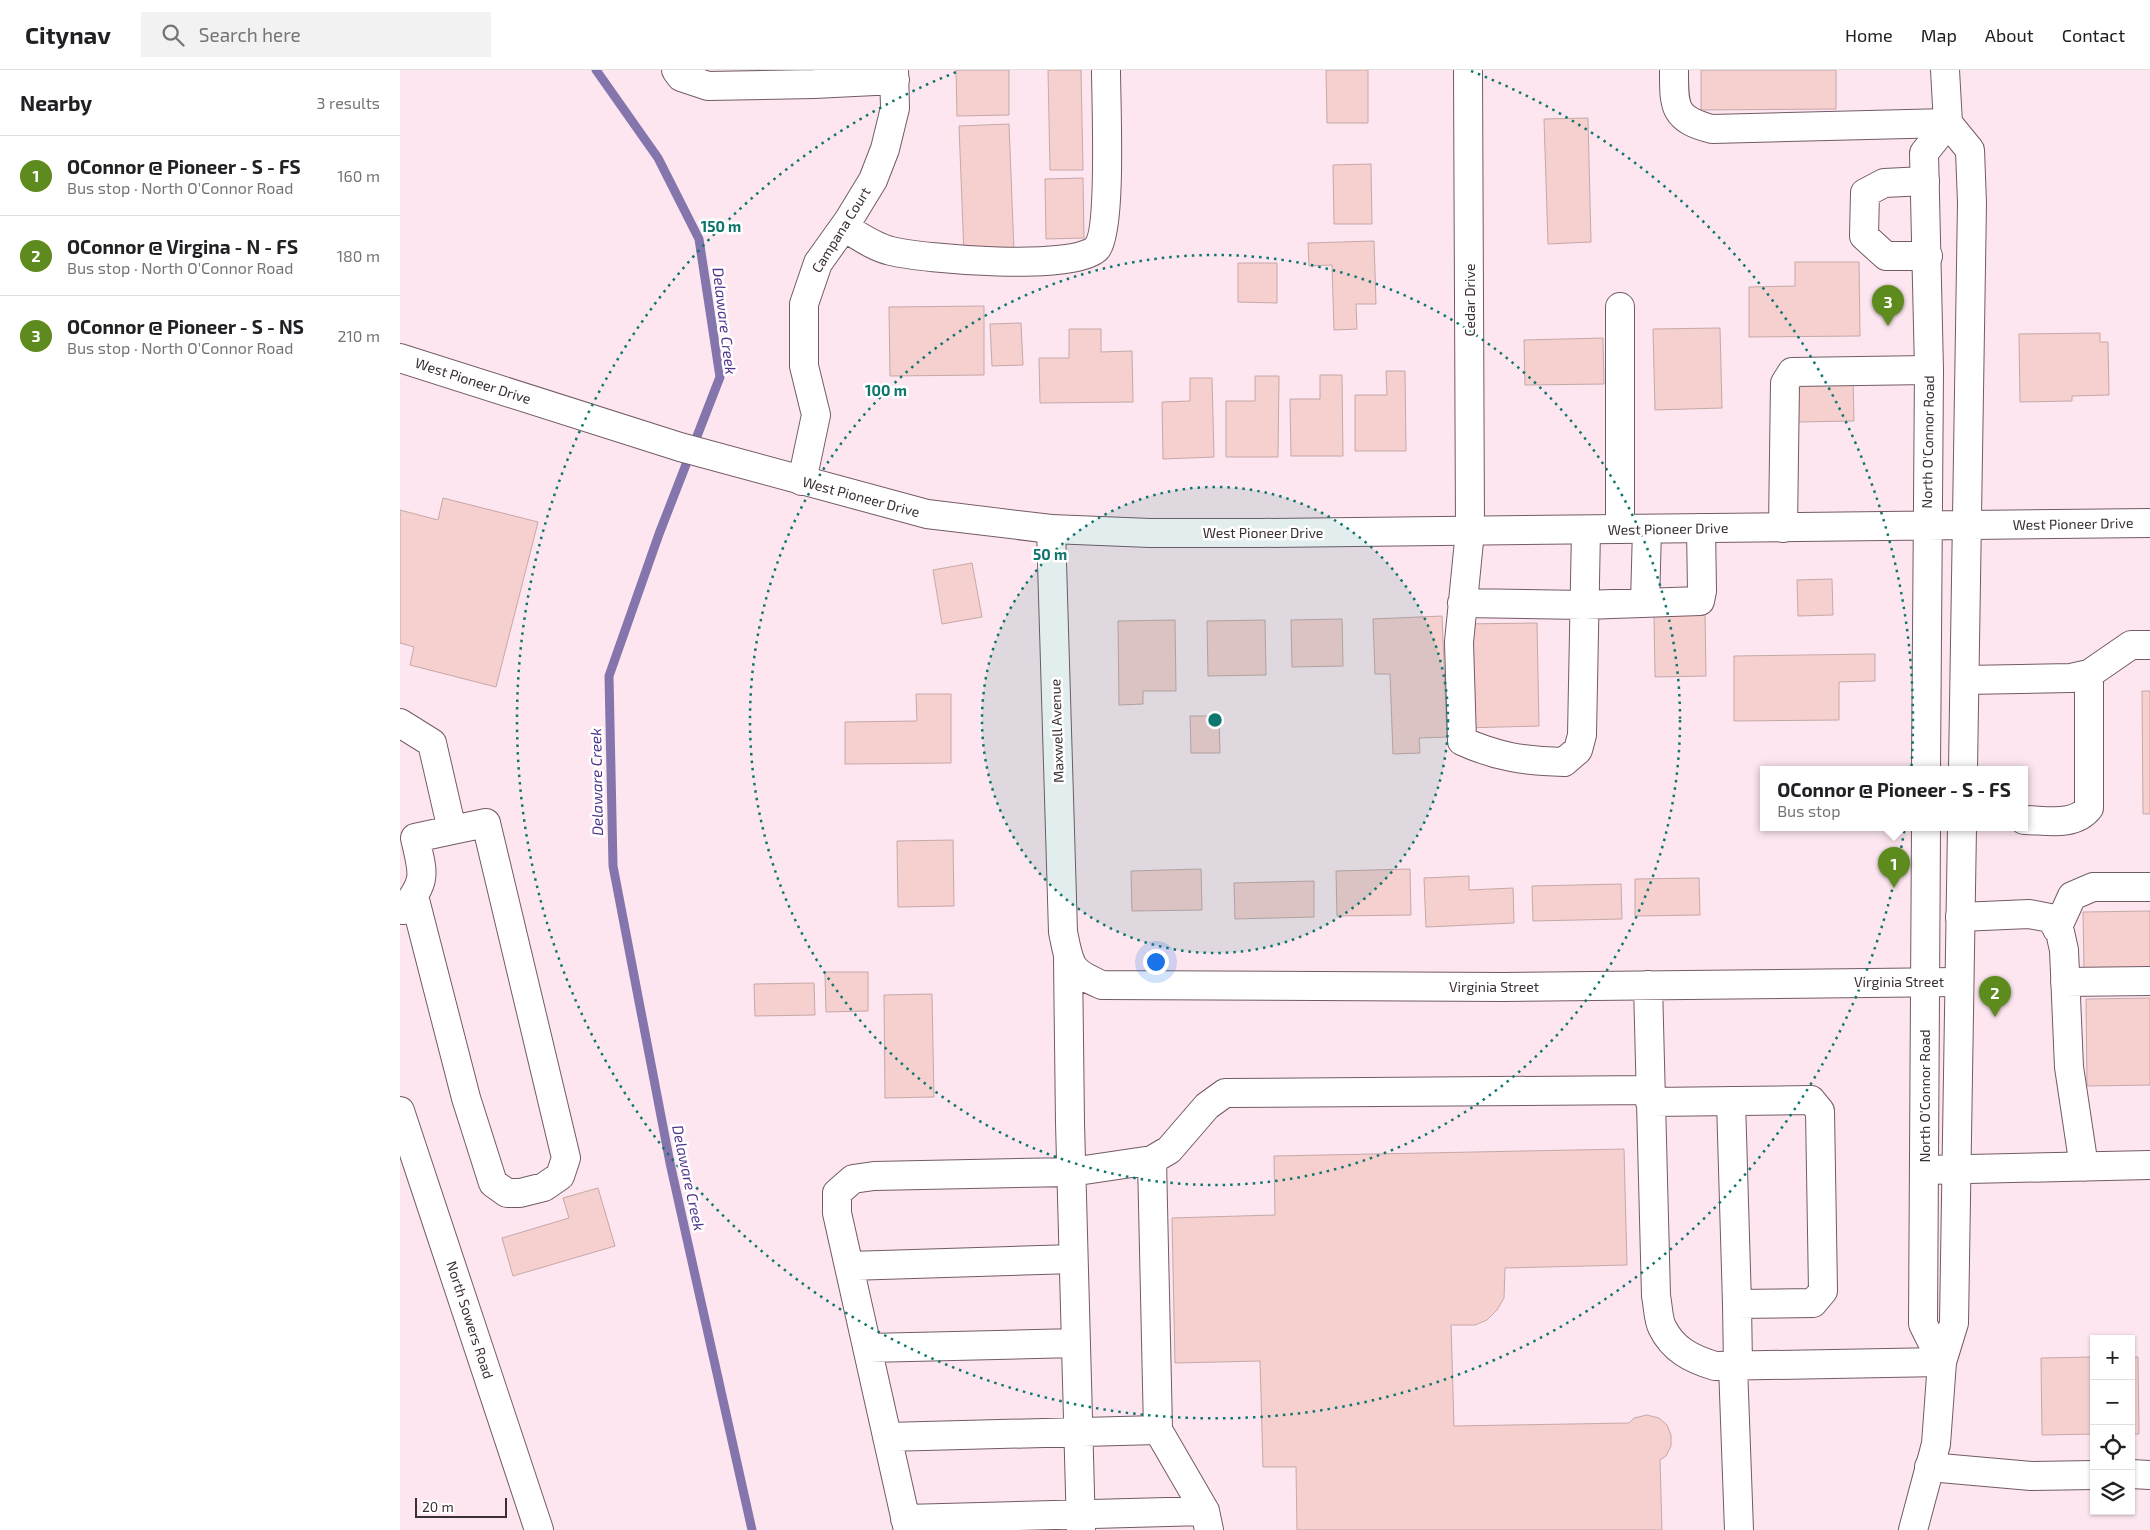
<!DOCTYPE html>
<html lang="en">
<head>
<meta charset="utf-8">
<style>
	body { margin:0; font-family:"Exo 2",sans-serif; background:#f2f2f2; color:#202124 }
	.controls { position:absolute; right:15px; bottom:15px; display:grid; overflow:hidden; border-radius:0px; box-shadow:0 1px 4px #0004 }
	.controls button { width:45px; height:45px; display:grid; place-items:center; padding:0; border:0; border-bottom:1px solid #e0e0e0; background:#fff; color:#202124; font:25px sans-serif }
	.scale { position:absolute; left:15px; bottom:12px; width:92px; box-sizing:border-box; padding-left:5px; border:2px solid #3a2f34; border-top:0; font-size:14px; line-height:18px; white-space:nowrap; color:#3a2f34; -webkit-text-stroke:4px #fff; paint-order:stroke }
	.you { position:absolute; left:755px; top:891px; width:18px; height:18px; margin:-12px; border:4px solid #fff; border-radius:50%; background:#1a73e8; box-shadow:0 0 0 8px #1a73e833 }
	.badge { display:grid; place-items:center; width:32px; height:32px; border-radius:50%; background:#5e8b1d; color:#fff; font-size:16px; font-weight:700 }
	.pin { position:absolute; translate:-50% -41px; filter:drop-shadow(0 1px 2px #0008) }
	.pin::after { content:''; position:absolute; top:26px; width:18px; height:15px; background:inherit; clip-path:polygon(0 0,100% 0,50% 100%) }
	.popup { position:absolute; left:1360px; top:696px; width:268px; height:65px; box-sizing:border-box; display:grid; place-content:center; border-radius:0px; background:#fff; filter:drop-shadow(0 1px 4px #0005); font-size:16px; white-space:nowrap; color:#757577 }
	.popup b { font-size:19px; color:#202124 }
	.popup::after { content:''; position:absolute; left:50%; top:100%; margin-left:-10px; border:10px solid transparent; border-top-color:#fff }
	.list { margin:0; padding:0; list-style:none }
	h2 { display:flex; justify-content:space-between; align-items:center; height:65px; margin:0; padding:0 20px; font-size:21px }
	h2 small { font-size:16px; font-weight:400; color:#757577 }
	.list li { display:grid; grid-template-columns:32px 1fr auto; gap:15px; align-items:center; box-sizing:border-box; height:80px; padding:0 20px; border-top:1px solid #e0e0e0 }
	.list b { display:block; font-size:19px; white-space:nowrap }
	.list p { margin:0; font-size:16px; white-space:nowrap; color:#757577 }
	.list em { font-size:16px; font-style:normal; color:#757577 }
	.icon { flex:none; width:28px; height:28px; fill:none; stroke:currentColor; stroke-width:2; stroke-linecap:round; stroke-linejoin:round }
	.map { position:relative; flex:none; width:1750px; height:1460px; overflow:hidden }
	header { display:flex; align-items:center; gap:30px; box-sizing:border-box; height:70px; padding:0 25px; background:#fff; border-bottom:1px solid #e0e0e0 }
	header strong { font-size:24px }
	nav { display:flex; gap:28px; margin-inline-start:auto; font-size:18px }
	.search { width:350px; height:45px; background:#f2f2f2; display:flex; align-items:center; gap:12px; box-sizing:border-box; padding:0 18px; border-radius:0px; color:#757577; font-size:19px }
	main { display:flex }
	aside { flex:1; background:#fff }
	.map>svg:first-child { display:block }
	.lines { fill:none; stroke-linecap:round; stroke-linejoin:round }
	.stream { stroke:#8475ac; stroke-width:9 }
	.building { fill:#f6cfcf; stroke:#c6a8a8 }
	.minor-casing { stroke:#735b66; stroke-width:30 }
	.major-casing { stroke:#735b66; stroke-width:30 }
	.minor { stroke:#fff; stroke-width:28 }
	.major { stroke:#fff; stroke-width:28 }
	.ring { fill:none; stroke:#0f766e; stroke-width:2.5; stroke-dasharray:2.5 5 }
	.labels { text-anchor:middle; stroke-width:5; stroke-linejoin:round; paint-order:stroke }
	.street-label { font-size:14px; fill:#3a2f34; stroke:#fff }
	.water-label { font-size:15px; font-style:italic; fill:#50348d; stroke:#fff }
	.centre { fill:#0f766e; stroke:#fff; stroke-width:2.5 }
	.ring-label { font-size:15px; text-anchor:middle; font-weight:bold; fill:#0f766e; stroke:#fff; stroke-width:5; stroke-linejoin:round; paint-order:stroke }
</style>
</head>
<body>
<header>
<strong>Citynav</strong>
<div class="search"><svg class="icon" aria-label="search" viewBox="0 0 24 24"><circle cx="10" cy="10" r="6"/><path d="M15 15l6 6"/></svg>Search here</div>
<nav><a>Home</a><a>Map</a><a>About</a><a>Contact</a></nav>
</header>
<main>
<aside>
<h2>Nearby<small>3 results</small></h2>
<ul class="list">
<li><span class="badge">1</span><div><b>OConnor @ Pioneer - S - FS</b><p>Bus stop · North O'Connor Road</p></div><em>160 m</em></li>
<li><span class="badge">2</span><div><b>OConnor @ Virgina - N - FS</b><p>Bus stop · North O'Connor Road</p></div><em>180 m</em></li>
<li><span class="badge">3</span><div><b>OConnor @ Pioneer - S - NS</b><p>Bus stop · North O'Connor Road</p></div><em>210 m</em></li>
</ul>
</aside>
<div class="map">
<svg width="1750" height="1460" viewBox="0 0 1750 1460">
	<rect width="100%" height="100%" fill="#fde6f0"/>
	<g class="lines">
		<path class="stream" d="M196 0 258 88 299 169 320 307 259 464 209 606 213 796 270 1093 352 1460"/>
	</g>
	<path class="building" d="M556 0H609V45L557 46Z
		M648 0H681L683 100H650Z
		M926 0H968V53H927Z
		M1301 0H1436V39L1301 40Z
		M1188 48 1191 172 1148 174 1144 49Z
		M609 54 614 182 564 184 559 56Z
		M971 94 972 154H934L933 95Z
		M683 108 684 168 646 169 645 109Z
		M974 171 976 234H956L957 259 934 260 932 195 909 196 908 173Z
		M1395 192H1459L1460 266 1349 267V217L1395 216Z
		M838 193H877V233L838 232Z
		M584 236V305L490 306 489 237Z
		M621 253 623 295 592 296 590 254Z
		M1320 258 1322 338 1255 340 1253 259Z
		M669 259H701V282L732 281 733 332 640 333 639 288H669Z
		M1700 263V272H1708L1709 325 1672 326V331L1620 332 1619 264Z
		M1203 268 1204 314 1125 315 1124 270Z
		M986 301H1005L1006 381H955V325H987Z
		M920 305H942L943 386H891L890 329H920Z
		M855 306H879L878 387H826V331H855Z
		M790 308H812L814 387 763 389 762 332 790 331Z
		M1453 308 1454 351 1398 352 1397 309Z
		M43 428 138 452 96 617 10 595 14 577 0 573V440L38 450Z
		M572 493 582 547 542 554 533 500Z
		M1432 509 1433 545 1398 546 1397 510Z
		M1305 543 1306 606 1255 607 1254 544Z
		M1042 546 1047 667 1019 668 1020 683 993 684 990 604H975L973 549Z
		M942 549 943 596 892 597 891 550Z
		M775 550 776 621H743V634L719 635 718 551Z
		M865 550 866 605 808 606 807 551Z
		M1137 553 1139 656 1062 658 1060 554Z
		M1475 584V611L1439 612V650L1334 651V586Z
		M1742 621H1750V744H1743Z
		M516 624H551V693L445 694V652L517 651Z
		M790 646H819L820 683H791Z
		M553 770 554 836 498 837 497 771Z
		M801 799 802 840 732 841 731 801Z
		M1010 799 1011 845 937 846 936 801Z
		M1069 806V820L1113 818 1114 853 1026 857 1024 808Z
		M1299 808 1300 845 1235 846V809Z
		M914 811V847L835 849 834 813Z
		M1221 814 1222 849 1133 851 1132 816Z
		M1750 841V900L1684 901 1683 842Z
		M425 902H468V941L426 942Z
		M414 913 415 945 355 946 354 914Z
		M532 924 534 1027 485 1028 484 925Z
		M1750 928V1015L1687 1016 1686 929Z
		M1224 1079 1227 1195 1105 1198 1104 1228 1097 1240 1087 1250 1075 1255H1051L1054 1356 1229 1353 1234 1348 1247 1345 1259 1348 1267 1355 1271 1365V1376L1266 1386 1260 1390 1262 1460H897L896 1397H863L860 1291 775 1293 772 1148 875 1145 874 1086Z
		M198 1118 215 1176 113 1206 102 1168 169 1148 163 1128Z
		M1694 1287V1364L1642 1365 1641 1288Z
		M1731 1287H1738L1739 1364H1731Z"/>
	<g class="lines">
		<defs>
			<path id="minor" d="M276 0 281 7 308 16 414 14 495 10
				M1068 0 1070 461 1059 572 1062 671C1097 687 1125 691 1164 692L1178 680 1182 665 1186 460
				M1274 0C1274 37 1273 49 1312 59L1548 53
				M1525 111 1484 113 1465 123 1464 166 1486 186H1528
				M444 157C459 166 474 177 491 181 523 189 676 202 697 178 712 159 706 30 706 0
				M402 411 416 345 404 296V234L418 193 448 151 473 110 485 79 495 38 494 0
				M1383 458 1385 313 1392 302 1529 300
				M651 459 663 862C670 896 669 901 702 915L1103 917 1558 912
				M1220 459V237
				M1062 533 1184 535 1300 531 1302 521 1301 458
				M1245 533 1247 459
				M1565 610 1671 608 1689 604 1731 575H1750
				M0 653 32 673 52 760 15 768C23 803 28 810 3 840
				M1624 750C1646 750 1674 757 1689 738V604
				M14 826 66 1028 93 1113 107 1123H120L144 1117 160 1106 166 1088 86 753 52 760
				M1560 847 1629 844 1650 848 1660 862 1664 880 1669 997 1684 1097
				M1657 859 1672 826 1693 817H1750
				M668 889 670 1053 681 1460
				M1665 912 1750 911
				M1248 915 1256 1226C1258 1235 1258 1249 1262 1257 1273 1280 1292 1289 1315 1296L1542 1292
				M1331 1031 1337 1234
				M1250 1032 1411 1030 1420 1041 1423 1221 1413 1233 1337 1234 1338 1296
				M0 1041 139 1460
				M752 1090 758 1360 805 1441 809 1460
				M1525 1100 1750 1095
				M449 1196 673 1189
				M468 1278 676 1273
				M1333 1296 1339 1460
				M487 1367 758 1360
				M1529 1397 1631 1406 1694 1405
				M1731 1404 1750 1405
				M505 1449 805 1441
				M508 1460 437 1143V1123L453 1109 474 1106 671 1102 752 1090 769 1080 807 1036 825 1023 1250 1020"/>
			<path id="major" d="M1545 0 1548 53 1570 80 1572 133 1563 699
				M0 288 280 377 527 444 651 459 750 463H860L1750 453
				M1526 699 1529 300 1524 83 1548 53
				M1526 757 1523 1254 1542 1292
				M1513 1460 1536 1374 1542 1292 1554 1253 1562 757"/>
		</defs>
		<use href="#minor" class="minor-casing"/>
		<use href="#major" class="major-casing"/>
		<use href="#minor" class="minor"/>
		<use href="#major" class="major"/>
	</g>
	<circle cx="815" cy="650" r="233" fill="#0f766e" fill-opacity=".12"/>
	<g class="ring">
		<circle cx="815" cy="650" r="233"/>
		<circle cx="815" cy="650" r="465"/>
		<path d="M1071 1A698 698 0 1 1 559 1"/>
	</g>
	<g class="labels">
		<g class="street-label">
			<text transform="translate(441 160) rotate(-58)" y="5">Campana Court</text>
			<text transform="translate(1070 230) rotate(-90)" y="5">Cedar Drive</text>
			<text transform="translate(73 311) rotate(18)" y="5">West Pioneer Drive</text>
			<text transform="translate(1528 372) rotate(-89)" y="5">North O'Connor Road</text>
			<text transform="translate(461 427) rotate(15)" y="5">West Pioneer Drive</text>
			<text transform="translate(1673 454) rotate(-1)" y="5">West Pioneer Drive</text>
			<text transform="translate(1268 459) rotate(-1)" y="5">West Pioneer Drive</text>
			<text x="863" y="468">West Pioneer Drive</text>
			<text transform="translate(657 661) rotate(-92)" y="5">Maxwell Avenue</text>
			<text x="1499" y="917">Virginia Street</text>
			<text x="1094" y="922">Virginia Street</text>
			<text transform="translate(1525 1026) rotate(-90)" y="5">North O'Connor Road</text>
			<text transform="translate(70 1250) rotate(72)" y="5">North Sowers Road</text>
		</g>
		<g class="water-label">
			<text transform="translate(324 251) rotate(83)" y="5">Delaware Creek</text>
			<text transform="translate(197 712) rotate(-91)" y="5">Delaware Creek</text>
			<text transform="translate(288 1108) rotate(78)" y="5">Delaware Creek</text>
		</g>
	</g>
	<circle cx="815" cy="650" r="8" class="centre"/>
	<g class="ring-label">
		<text x="321" y="162">150 m</text>
		<text x="486" y="326">100 m</text>
		<text x="650" y="490">50 m</text>
	</g>
</svg>
<div class="controls">
<button>+</button>
<button>−</button>
<button><svg class="icon" aria-label="locate" viewBox="0 0 24 24"><circle cx="12" cy="12" r="6"/><path d="M12 2v4M12 18v4M2 12h4M18 12h4"/></svg></button>
<button><svg class="icon" aria-label="layers" viewBox="0 0 24 24"><path d="M12 4l9 5-9 5-9-5zM3 14l9 5 9-5"/></svg></button>
</div>
<div class="scale">20 m</div>
<div class="you"></div>
<div class="pin badge" style="left:1494px;top:818px">1</div>
<div class="popup"><b>OConnor @ Pioneer - S - FS</b>Bus stop</div>
<div class="pin badge" style="left:1595px;top:947px">2</div>
<div class="pin badge" style="left:1488px;top:256px">3</div>
</div>
</main>
</body>
</html>
